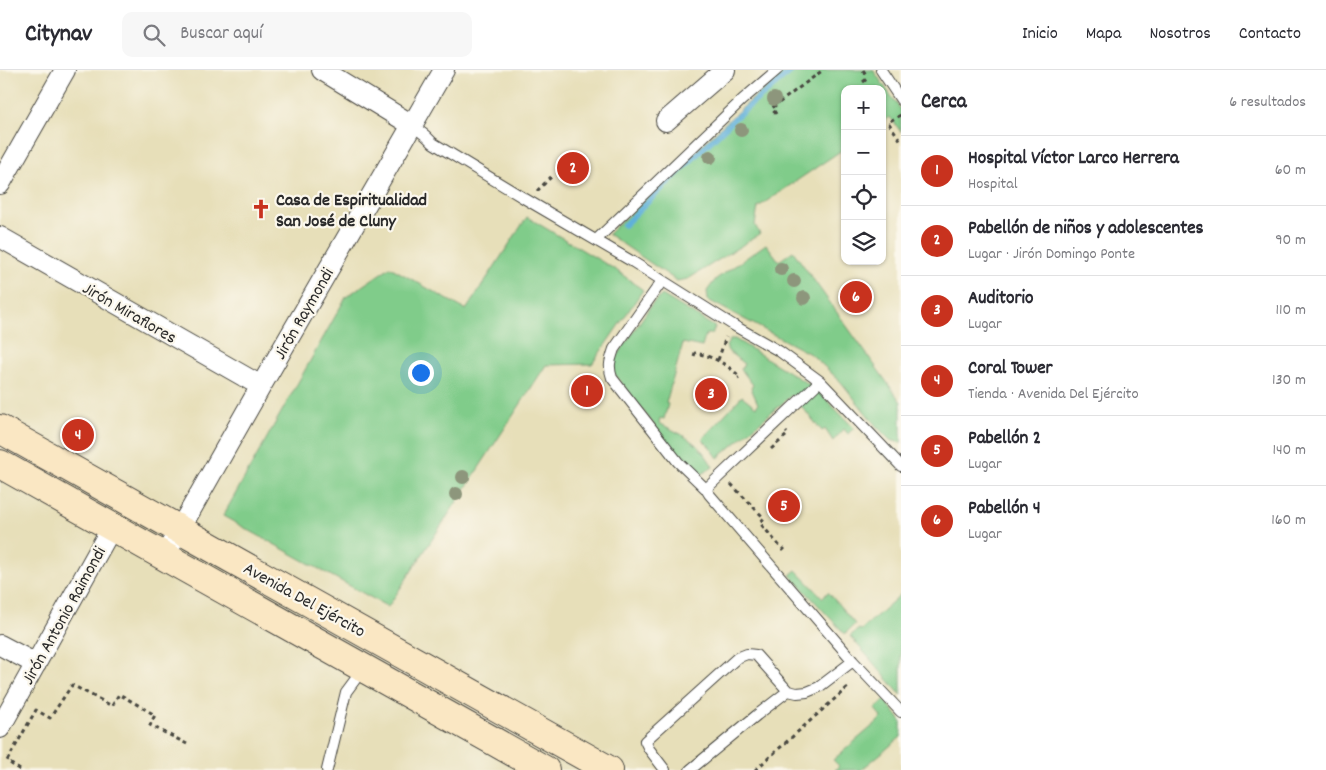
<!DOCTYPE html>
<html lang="es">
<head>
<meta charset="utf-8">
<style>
	body { margin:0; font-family:Dekko,sans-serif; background:#f7f7f7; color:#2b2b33 }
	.controls { position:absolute; right:15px; top:15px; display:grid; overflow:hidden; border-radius:10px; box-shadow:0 1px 4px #0004 }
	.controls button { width:45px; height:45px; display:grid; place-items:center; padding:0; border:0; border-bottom:1px solid #e1e1e2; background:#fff; color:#2b2b33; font:25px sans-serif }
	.you { position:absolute; left:420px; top:302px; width:18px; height:18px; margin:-12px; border:4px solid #fff; border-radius:50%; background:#1a73e8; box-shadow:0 0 0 8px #1a73e833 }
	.badge { display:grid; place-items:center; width:32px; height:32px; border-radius:50%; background:#c8321e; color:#fff; font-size:16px; font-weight:700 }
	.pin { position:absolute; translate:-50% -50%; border:2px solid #fff; box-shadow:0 1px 5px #0006 }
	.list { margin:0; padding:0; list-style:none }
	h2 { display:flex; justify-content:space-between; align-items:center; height:65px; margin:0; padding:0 20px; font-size:21px }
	h2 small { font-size:16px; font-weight:400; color:#7c7c81 }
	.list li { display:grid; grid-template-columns:32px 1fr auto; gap:15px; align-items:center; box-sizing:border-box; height:70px; padding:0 20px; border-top:1px solid #e1e1e2 }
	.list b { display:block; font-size:19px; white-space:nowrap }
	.list p { margin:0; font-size:16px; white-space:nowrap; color:#7c7c81 }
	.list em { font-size:16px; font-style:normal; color:#7c7c81 }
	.icon { flex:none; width:28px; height:28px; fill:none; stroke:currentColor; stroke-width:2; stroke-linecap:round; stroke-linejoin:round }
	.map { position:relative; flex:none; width:901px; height:700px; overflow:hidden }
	header { display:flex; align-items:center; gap:30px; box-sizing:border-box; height:70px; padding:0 25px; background:#fff; border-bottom:1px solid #e1e1e2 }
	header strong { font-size:24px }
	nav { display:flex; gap:28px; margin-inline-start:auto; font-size:18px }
	.search { width:350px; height:45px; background:#f7f7f7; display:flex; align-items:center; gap:12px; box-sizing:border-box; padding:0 18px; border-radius:10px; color:#7c7c81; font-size:19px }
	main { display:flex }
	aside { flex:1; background:#fff }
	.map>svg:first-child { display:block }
	.green { fill:#80cc8a; stroke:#567c5a }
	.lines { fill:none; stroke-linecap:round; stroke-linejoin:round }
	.stream { stroke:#5fb0da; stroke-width:5.5 }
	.lane-casing { stroke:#474640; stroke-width:12 }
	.street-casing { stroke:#474640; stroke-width:22 }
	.secondary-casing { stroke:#474640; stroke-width:30 }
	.path { stroke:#474640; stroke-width:3; stroke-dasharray:4 4; stroke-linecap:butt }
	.lane { stroke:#fff; stroke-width:10 }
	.street { stroke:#fff; stroke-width:20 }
	.secondary { stroke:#fae7c3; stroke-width:28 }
	.tree { fill:#8d967b }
	.labels { text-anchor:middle; stroke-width:4.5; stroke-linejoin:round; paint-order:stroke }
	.poi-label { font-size:18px; font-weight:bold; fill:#2b2b2b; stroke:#fbf7ec; text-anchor:start }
	.street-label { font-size:18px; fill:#2b2b2b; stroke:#fbf7ec }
</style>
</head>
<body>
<header>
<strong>Citynav</strong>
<div class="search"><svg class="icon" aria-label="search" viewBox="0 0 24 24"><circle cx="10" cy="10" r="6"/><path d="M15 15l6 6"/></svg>Buscar aquí</div>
<nav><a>Inicio</a><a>Mapa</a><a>Nosotros</a><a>Contacto</a></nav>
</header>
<main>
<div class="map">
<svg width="901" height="700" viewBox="0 0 901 700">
	<rect width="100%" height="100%" fill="#fbf7ec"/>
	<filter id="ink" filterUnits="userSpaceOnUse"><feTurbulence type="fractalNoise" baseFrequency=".02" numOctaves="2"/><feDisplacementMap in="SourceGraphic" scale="10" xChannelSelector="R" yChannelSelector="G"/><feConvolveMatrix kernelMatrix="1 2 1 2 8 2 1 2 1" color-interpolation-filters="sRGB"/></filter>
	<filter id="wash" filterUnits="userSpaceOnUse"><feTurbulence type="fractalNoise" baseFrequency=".0096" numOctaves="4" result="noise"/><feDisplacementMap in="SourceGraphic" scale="20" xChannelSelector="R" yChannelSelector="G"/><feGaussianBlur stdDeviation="1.12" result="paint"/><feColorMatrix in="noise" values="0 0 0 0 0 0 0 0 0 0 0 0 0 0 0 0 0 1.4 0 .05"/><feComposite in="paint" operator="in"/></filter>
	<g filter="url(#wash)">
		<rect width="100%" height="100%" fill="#e7dfb9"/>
		<path class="green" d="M785 0H873L901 40V62L890 47 882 52V19H845V78L758 137 755 155 760 164 688 209 677 211 608 164 722 56Z
			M527 147 616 200 643 220 592 294 546 295 388 537 223 446 346 227 390 197 466 240Z
			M766 174 779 191 793 181 901 332V373L890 370 877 357 841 312 812 285 708 230 707 221 716 209Z
			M662 225 715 257 712 264H706L702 277 683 273 666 333 668 334 664 349 660 348 659 353C684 366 699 371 713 397L702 404 696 402 677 385 613 302 615 289 652 234Z
			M731 269H735L815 318 854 358 848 364 844 359 833 371 825 359 822 361 792 325 718 388 710 377 702 369 742 326 756 337 758 334 751 318 753 315 741 299 744 294 728 281 726 276Z
			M796 500 823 528 828 522 855 554 845 564 790 505Z
			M901 524V625L850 566 859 559 861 560Z
			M885 630 901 651V667L861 700H835L839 696 833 690 882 648 875 639Z"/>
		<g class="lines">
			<path class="stream" d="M624 155 737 46 793 0"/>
		</g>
	</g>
	<g filter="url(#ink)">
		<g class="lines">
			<defs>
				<path id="lane" d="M881 0 901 30
					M412 55 426 66 433 73 527 130 633 192 733 255 779 281 820 311 901 396
					M596 170 742 30 777 0
					M662 211 614 279C610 291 608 296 612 308L678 392 706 419
					M820 311 706 419 709 424 853 591 901 642
					M327 700 346 622 363 599
					M665 700 649 679 645 671 737 588 747 584 756 585 788 621 797 623 807 622 819 617 853 591
					M690 700 757 645 788 621"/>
				<path id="street" d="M322 0 412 55
					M666 51 725 0
					M0 114 65 0
					M0 167 261 316
					M164 487 261 316 444 0
					M0 575 36 594
					M0 658 112 457"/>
				<path id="secondary" d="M0 359 609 700
					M0 394 545 700"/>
			</defs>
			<use href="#lane" class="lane-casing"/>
			<use href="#street" class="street-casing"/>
			<use href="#secondary" class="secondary-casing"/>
			<path class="path" d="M863 0 867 6
				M863 12 868 8
				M776 44 772 38 823 0
				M901 45 888 52 901 71
				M537 121 553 105
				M694 286 695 283C712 286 727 294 740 307L738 308
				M718 290 726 267
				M771 379 788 364 786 362
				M731 414 764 448 760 453 783 480 786 477
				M20 700 7 691 36 640 50 648 72 615 112 636 119 624 155 645 150 655 187 674
				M755 700 848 617"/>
			<use href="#lane" class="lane"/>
			<use href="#street" class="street"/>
			<use href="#secondary" class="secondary"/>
		</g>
		<g class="tree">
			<circle cx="774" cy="29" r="7"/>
			<circle cx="741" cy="60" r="7"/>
			<circle cx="710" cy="87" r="7"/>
			<circle cx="781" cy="199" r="7"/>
			<circle cx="794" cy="211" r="7"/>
			<circle cx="804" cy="228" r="7"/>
			<circle cx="463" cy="407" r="7"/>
			<circle cx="456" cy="424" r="7"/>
		</g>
	</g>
	<defs>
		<symbol id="church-bare" viewBox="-9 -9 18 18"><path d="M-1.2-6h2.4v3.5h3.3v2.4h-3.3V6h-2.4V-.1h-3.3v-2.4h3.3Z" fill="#c8321e" stroke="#fbf7ec" stroke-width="2.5" paint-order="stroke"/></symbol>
	</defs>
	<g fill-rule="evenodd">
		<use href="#church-bare" x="247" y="125" width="28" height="28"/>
	</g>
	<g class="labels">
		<g class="poi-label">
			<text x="276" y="135">Casa de Espiritualidad<tspan x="276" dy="21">San José de Cluny</tspan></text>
		</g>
		<g class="street-label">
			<text transform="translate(130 242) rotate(30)" y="6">Jirón Miraflores</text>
			<text transform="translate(303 243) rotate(-60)" y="6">Jirón Raymondi</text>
			<text transform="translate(305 529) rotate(29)" y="6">Avenida Del Ejército</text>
			<text transform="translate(63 545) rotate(-61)" y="6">Jirón Antonio Raimondi</text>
		</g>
	</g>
</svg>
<div class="controls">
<button>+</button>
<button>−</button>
<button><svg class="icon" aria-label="locate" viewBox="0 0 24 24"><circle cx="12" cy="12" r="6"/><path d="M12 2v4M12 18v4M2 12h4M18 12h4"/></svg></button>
<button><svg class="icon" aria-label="layers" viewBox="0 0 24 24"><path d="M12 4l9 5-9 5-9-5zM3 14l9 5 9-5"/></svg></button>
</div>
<div class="you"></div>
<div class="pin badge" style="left:587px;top:321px">1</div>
<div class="pin badge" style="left:573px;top:98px">2</div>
<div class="pin badge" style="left:711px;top:324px">3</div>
<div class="pin badge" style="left:78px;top:365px">4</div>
<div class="pin badge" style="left:784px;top:436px">5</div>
<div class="pin badge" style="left:856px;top:227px">6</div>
</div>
<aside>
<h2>Cerca<small>6 resultados</small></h2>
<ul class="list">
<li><span class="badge">1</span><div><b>Hospital Víctor Larco Herrera</b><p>Hospital</p></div><em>60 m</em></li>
<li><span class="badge">2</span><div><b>Pabellón de niños y adolescentes</b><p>Lugar · Jirón Domingo Ponte</p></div><em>90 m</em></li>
<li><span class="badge">3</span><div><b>Auditorio</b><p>Lugar</p></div><em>110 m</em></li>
<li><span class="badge">4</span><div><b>Coral Tower</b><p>Tienda · Avenida Del Ejército</p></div><em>130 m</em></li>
<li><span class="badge">5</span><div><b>Pabellón 2</b><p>Lugar</p></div><em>140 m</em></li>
<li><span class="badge">6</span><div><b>Pabellón 4</b><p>Lugar</p></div><em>160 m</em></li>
</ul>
</aside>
</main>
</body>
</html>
